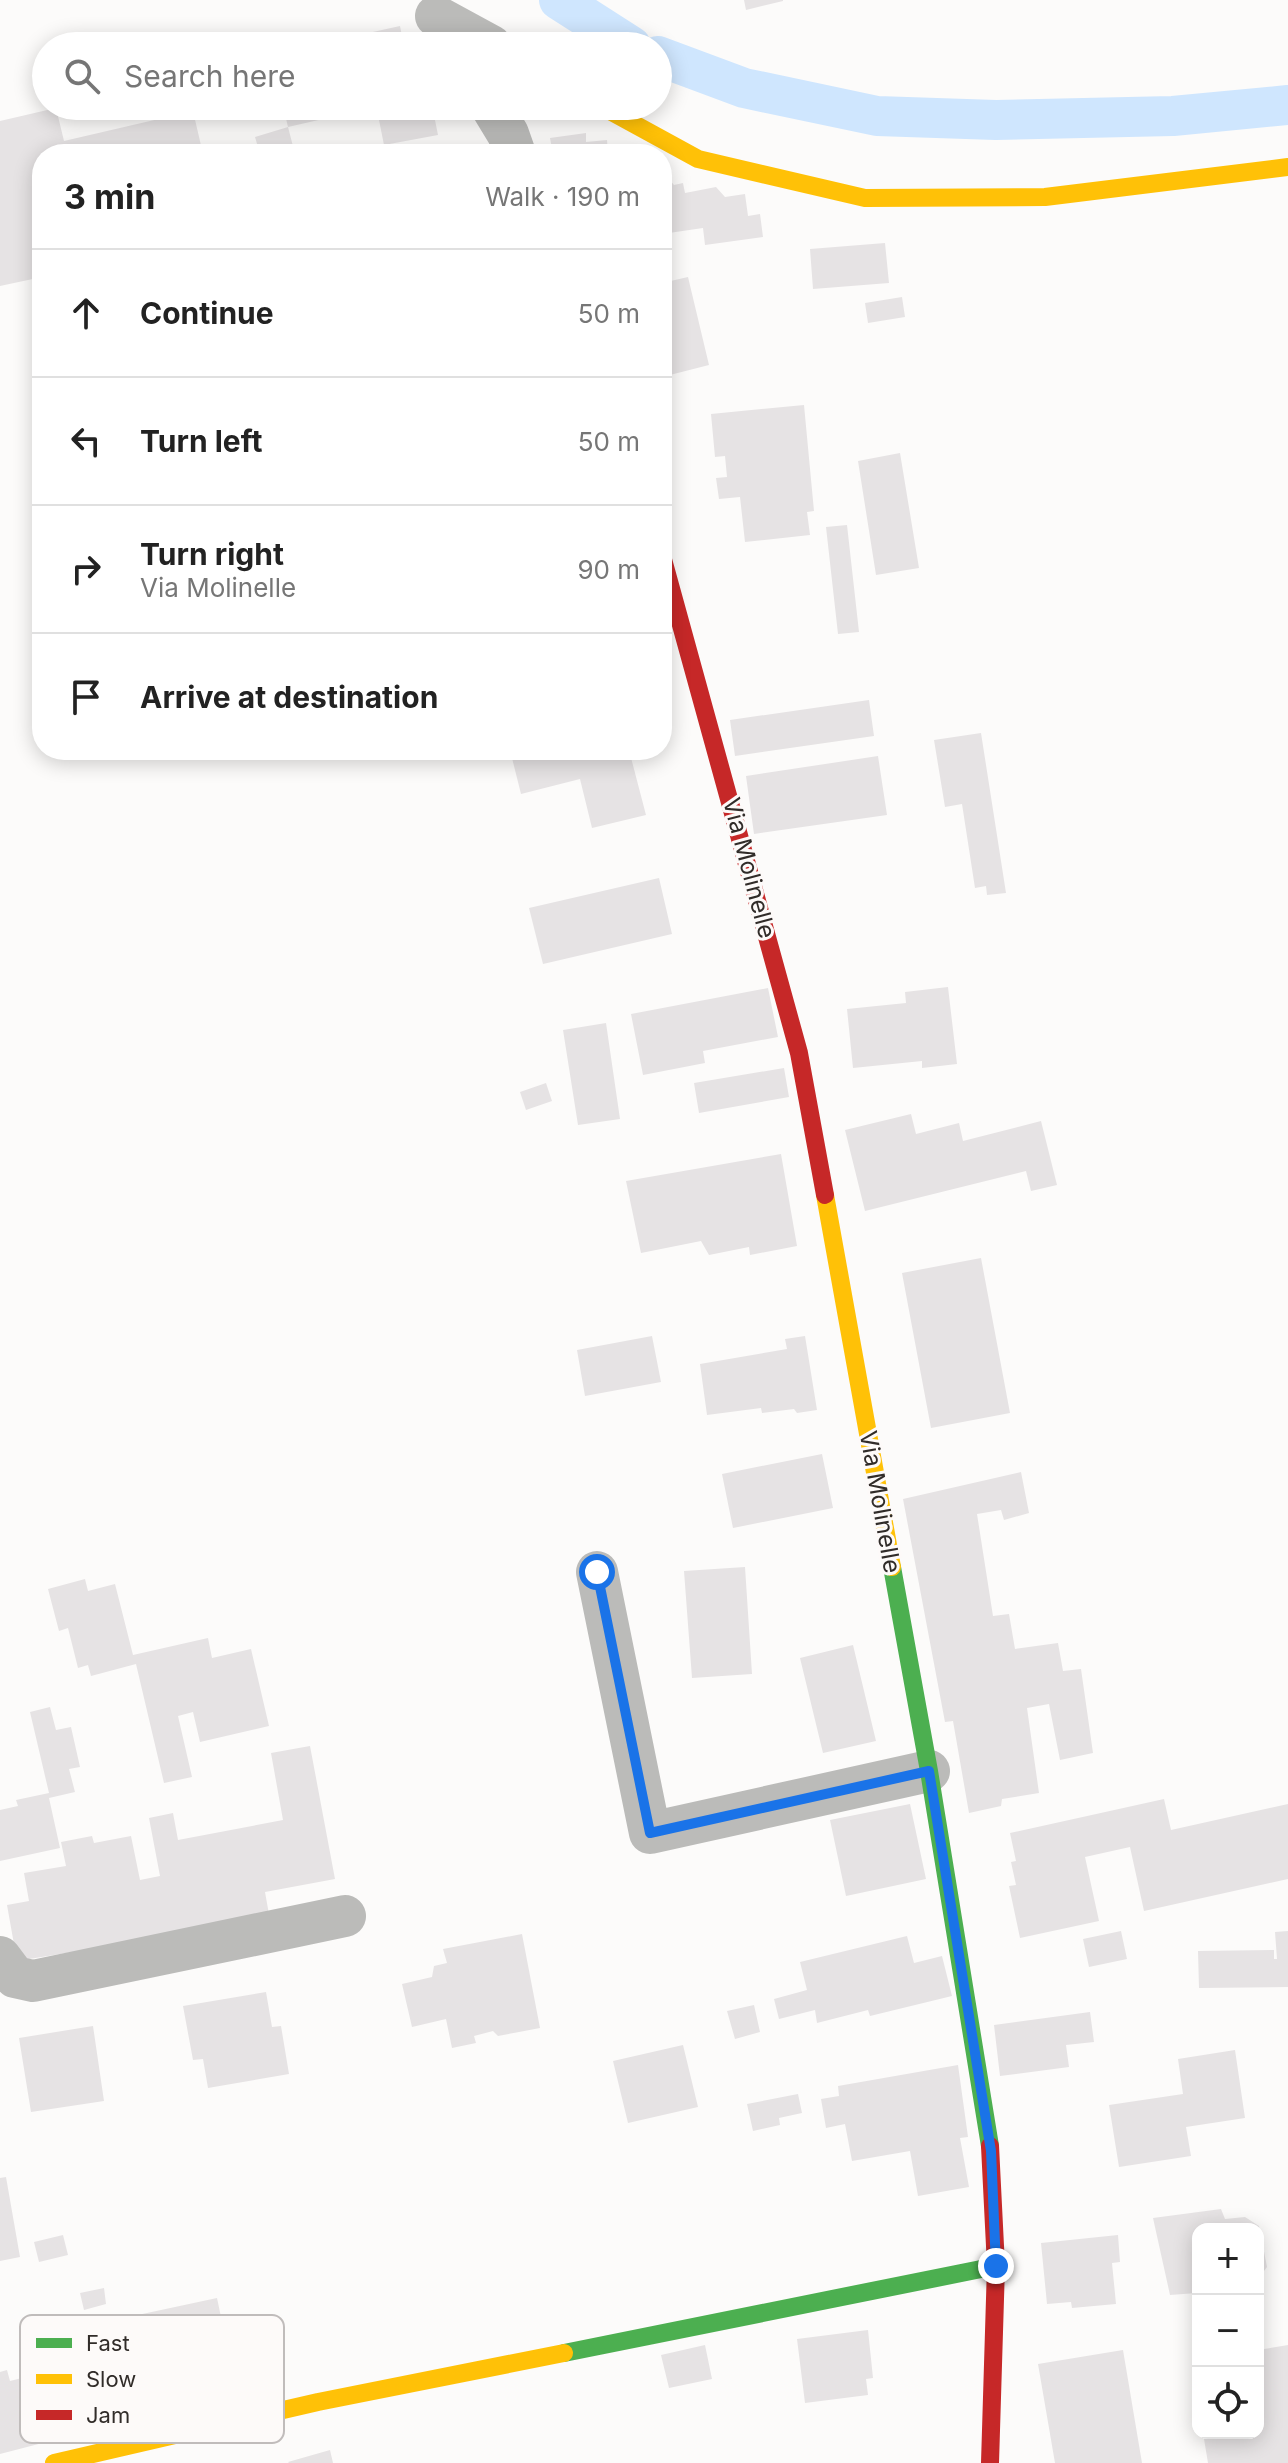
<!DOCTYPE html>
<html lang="en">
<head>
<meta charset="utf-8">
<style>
	body { margin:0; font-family:Inter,sans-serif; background:#f6f6f6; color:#222 }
	.controls { position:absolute; right:24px; bottom:24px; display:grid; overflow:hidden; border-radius:16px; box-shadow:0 4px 20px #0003 }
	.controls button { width:72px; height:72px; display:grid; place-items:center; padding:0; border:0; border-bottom:2px solid #e0e0e0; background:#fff; color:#222; font:40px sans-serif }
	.stop { position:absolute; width:24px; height:24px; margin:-18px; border:6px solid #1a73e8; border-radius:50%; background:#fff }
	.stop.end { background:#1a73e8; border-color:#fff; box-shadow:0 2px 8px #0008 }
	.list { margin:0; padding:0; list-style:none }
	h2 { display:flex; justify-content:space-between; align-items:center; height:104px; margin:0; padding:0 32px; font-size:34px }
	h2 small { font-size:26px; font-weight:400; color:#767676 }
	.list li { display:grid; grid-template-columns:52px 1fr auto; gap:24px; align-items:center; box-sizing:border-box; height:128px; padding:0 32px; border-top:2px solid #e0e0e0 }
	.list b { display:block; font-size:30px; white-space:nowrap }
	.list p { margin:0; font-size:26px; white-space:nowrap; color:#767676 }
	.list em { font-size:26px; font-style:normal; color:#767676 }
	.icon { flex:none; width:44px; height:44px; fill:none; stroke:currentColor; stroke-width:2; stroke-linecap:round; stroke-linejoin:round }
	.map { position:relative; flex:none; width:1288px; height:2463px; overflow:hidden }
	.search { position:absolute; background:#fff; box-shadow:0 4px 20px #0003; left:32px; top:32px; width:640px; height:88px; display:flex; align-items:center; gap:20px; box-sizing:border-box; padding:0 28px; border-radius:44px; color:#767676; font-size:30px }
	.panel { position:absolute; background:#fff; box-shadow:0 4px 20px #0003; left:32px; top:144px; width:640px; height:616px; border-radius:32px }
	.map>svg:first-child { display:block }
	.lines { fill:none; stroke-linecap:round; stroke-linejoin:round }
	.canal { stroke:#cfe6fe; stroke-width:40 }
	.building { fill:#e6e3e4 }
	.street { stroke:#bbbbb9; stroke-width:42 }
	.fast { stroke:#4caf50; stroke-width:18 }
	.slow { stroke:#ffc107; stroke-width:18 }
	.jam { stroke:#c62828; stroke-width:18 }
	.route { stroke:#1a73e8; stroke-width:10 }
	.labels { text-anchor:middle; stroke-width:6; stroke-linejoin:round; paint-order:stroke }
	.street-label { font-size:24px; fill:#312c29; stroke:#fdfaf9 }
	.key { fill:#fdfaf9; stroke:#c0bcbb; stroke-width:2 }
	.key-label { font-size:22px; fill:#312c29 }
</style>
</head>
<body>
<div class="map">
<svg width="1288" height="2463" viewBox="0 0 1288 2463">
	<rect width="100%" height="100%" fill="#fcfbfa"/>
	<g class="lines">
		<path class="canal" d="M559 0 631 46
			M658 56 744 88 877 116 996 120 1173 116 1288 105"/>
	</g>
	<path class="building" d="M744 0H783V1L746 10Z
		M400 26 404 46H314V45Z
		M283 106H419V107L360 120 358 111 288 127Z
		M56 108 64 141 193 111 203 154H42V277L0 286V121Z
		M433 110 438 135 384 145 379 120Z
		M288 127 295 154H260L255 137Z
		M586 133V142L607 140 608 154H553L550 138Z
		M662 171 674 185 683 183 685 193 716 187 725 197 745 194 748 216 760 214 763 237 705 245 703 228 662 234Z
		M885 243 889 283 813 289 810 249Z
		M688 277 709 365 662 377V283Z
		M902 297 905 317 868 323 865 303Z
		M804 405 814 511 807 512 810 535 745 542 740 497 719 499 716 478 727 477 725 456 715 457 711 414Z
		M900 453 919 568 876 575 858 461Z
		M847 525 859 632 838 634 826 527Z
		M869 700 874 736 735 756 730 720Z
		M981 733 1006 893 987 895 986 886 975 888 962 804 945 807 934 740Z
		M510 750H629L646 815 592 828 580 779 521 794Z
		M878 756 887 815 754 834 746 776Z
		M659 878 672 934 543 964 529 908Z
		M948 987 957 1064 922 1068V1061L853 1068 847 1009 906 1003 905 992Z
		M768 988 778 1037 703 1051 705 1063 643 1075 631 1014Z
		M606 1023 620 1119 578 1125 563 1030Z
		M784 1068 789 1097 699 1113 694 1083Z
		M546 1083 552 1101 526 1110 520 1092Z
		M911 1114 916 1134 959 1123 963 1141 1041 1121 1057 1185 1031 1191 1026 1171 865 1211 845 1130Z
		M781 1154 797 1246 750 1255 749 1247 709 1255 701 1241 641 1253 626 1181Z
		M981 1258 1010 1413 931 1428 902 1273Z
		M652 1336 661 1382 585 1396 577 1350Z
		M805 1336 817 1410 797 1413 794 1409 762 1413 761 1408 707 1415 700 1364 787 1349 785 1339Z
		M822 1454 833 1508 733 1528 722 1474Z
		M1021 1472 1029 1513 1004 1520 1001 1510 977 1514 993 1616 1009 1614 1015 1649 1058 1643 1063 1671 1081 1669 1093 1753 1060 1760 1049 1704 1027 1708 1039 1793 1002 1799 1001 1806 969 1813 953 1721 945 1722 903 1499Z
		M745 1567 752 1674 692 1678 684 1571Z
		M85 1579 88 1591 115 1584 133 1655 208 1638 212 1658 251 1649 269 1726 200 1742 193 1712 178 1716 192 1777 164 1783 136 1664 91 1676 88 1665 78 1668 68 1628 59 1631 48 1589Z
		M853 1645 876 1741 823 1753 800 1658Z
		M50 1707 56 1730 71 1727 80 1767 69 1769 75 1792 49 1798 60 1848 0 1861V1810L18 1806 16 1800 49 1793 30 1712Z
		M310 1746 335 1879 265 1892 270 1920 17 1961 7 1905 29 1901 24 1873 66 1866 61 1842 92 1836 94 1843 131 1836 140 1880 160 1876 149 1818 173 1813 178 1840 283 1820 271 1753Z
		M1164 1799 1171 1830 1288 1804V1879L1144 1911 1130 1847 1085 1857 1099 1921 1020 1938 1009 1886 1016 1885 1011 1862 1016 1861 1010 1833Z
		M910 1804 926 1879 846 1896 830 1820Z
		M1121 1931 1127 1959 1089 1967 1083 1939Z
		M1288 1931V1987L1199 1988 1198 1951 1274 1950V1959H1277L1275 1932Z
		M522 1934 540 2028 498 2036 493 2031 474 2036 476 2043 452 2048 446 2019 412 2027 402 1984 432 1977 434 1966 447 1963 443 1949Z
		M907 1936 914 1963 942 1956 952 1996 870 2016 868 2010 817 2023 815 2010 779 2019 774 1999 807 1990 800 1962Z
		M266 1992 272 2027 281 2026 289 2074 208 2088 203 2059 193 2060 183 2006Z
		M754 2005 760 2032 735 2039 727 2011Z
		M1090 2012 1094 2042 1066 2045 1069 2067 1000 2076 994 2025Z
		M93 2026 104 2101 31 2112 19 2038Z
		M683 2045 698 2107 628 2123 613 2061Z
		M1235 2050 1245 2118 1186 2127 1191 2156 1119 2167 1109 2105 1183 2094 1178 2059Z
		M958 2065 968 2137 960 2138 969 2187 918 2196 910 2151 852 2161 845 2124 826 2128 821 2099 839 2096 838 2086Z
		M798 2094 802 2113 779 2118 780 2125 753 2131 747 2104Z
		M6 2177 20 2257 0 2261V2178Z
		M1221 2209 1225 2219 1245 2217 1259 2226 1267 2267 1258 2279 1259 2229H1198L1197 2293 1170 2295 1153 2218Z
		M63 2235 68 2255 39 2262 34 2242Z
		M1118 2235 1120 2262 1112 2263 1116 2304 1072 2308 1071 2302 1047 2304 1041 2243Z
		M104 2288 106 2304 84 2310 80 2293Z
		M217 2298 237 2393 214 2398 217 2413 181 2421 178 2406 139 2414 119 2319Z
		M868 2330 873 2378 866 2379 868 2395 805 2403 797 2339Z
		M705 2345 712 2379 669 2388 661 2355Z
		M1288 2345V2463H1208L1203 2433H1258V2350Z
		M1123 2350 1142 2463H1055L1038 2364Z
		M7 2370 10 2381 34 2375 37 2387 48 2384 54 2409 46 2411 54 2440 0 2454V2372Z
		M330 2450 333 2463H289L288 2462Z"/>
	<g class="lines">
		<path class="street" d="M436 16 491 46
			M491 106 508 134 515 154
			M597 1572 650 1833 929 1771
			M0 1957 15 1977 33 1981 345 1916"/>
		<path class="fast" d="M892 1567 929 1771 990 2146
			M564 2353 996 2266"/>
		<path class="slow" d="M601 106 698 159 865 198 1045 197 1288 167
			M825 1195 892 1567
			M54 2463 318 2402 564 2353"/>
		<path class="jam" d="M662 556 799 1053 825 1195
			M990 2463 996 2266 990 2146"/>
	</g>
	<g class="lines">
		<path class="route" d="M597 1572 650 1833 929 1771 991 2151 996 2266"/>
	</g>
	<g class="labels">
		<g class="street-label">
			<text transform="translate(749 868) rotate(75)" y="8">Via Molinelle</text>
			<text transform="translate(880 1502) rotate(80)" y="8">Via Molinelle</text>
		</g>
	</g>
	<rect x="20" y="2315" width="264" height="128" rx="12" class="key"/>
	<rect x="36" y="2338" width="36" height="10" fill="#4caf50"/>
	<rect x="36" y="2374" width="36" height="10" fill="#ffc107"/>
	<rect x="36" y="2410" width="36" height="10" fill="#c62828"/>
	<g class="key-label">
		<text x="86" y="2351">Fast</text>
		<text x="86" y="2387">Slow</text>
		<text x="86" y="2423">Jam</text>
	</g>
</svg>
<div class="controls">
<button>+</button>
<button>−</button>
<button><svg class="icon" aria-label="locate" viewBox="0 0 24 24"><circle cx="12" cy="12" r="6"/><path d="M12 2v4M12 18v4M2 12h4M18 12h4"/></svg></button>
</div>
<div class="stop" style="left:597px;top:1572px"></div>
<div class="stop end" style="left:996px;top:2266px"></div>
<div class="search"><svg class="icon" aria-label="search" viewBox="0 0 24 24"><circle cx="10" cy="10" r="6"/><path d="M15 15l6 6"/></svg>Search here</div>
<section class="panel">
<h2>3 min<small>Walk · 190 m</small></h2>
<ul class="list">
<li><svg class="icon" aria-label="ahead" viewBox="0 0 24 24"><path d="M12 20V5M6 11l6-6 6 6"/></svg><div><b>Continue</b></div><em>50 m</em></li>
<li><svg class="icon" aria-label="left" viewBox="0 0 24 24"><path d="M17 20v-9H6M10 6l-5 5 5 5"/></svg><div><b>Turn left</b></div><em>50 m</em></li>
<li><svg class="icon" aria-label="right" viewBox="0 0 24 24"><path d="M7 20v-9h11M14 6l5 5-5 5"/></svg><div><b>Turn right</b><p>Via Molinelle</p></div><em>90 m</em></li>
<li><svg class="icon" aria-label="arrive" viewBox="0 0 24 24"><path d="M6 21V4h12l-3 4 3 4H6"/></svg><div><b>Arrive at destination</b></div></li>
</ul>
</section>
</div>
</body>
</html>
